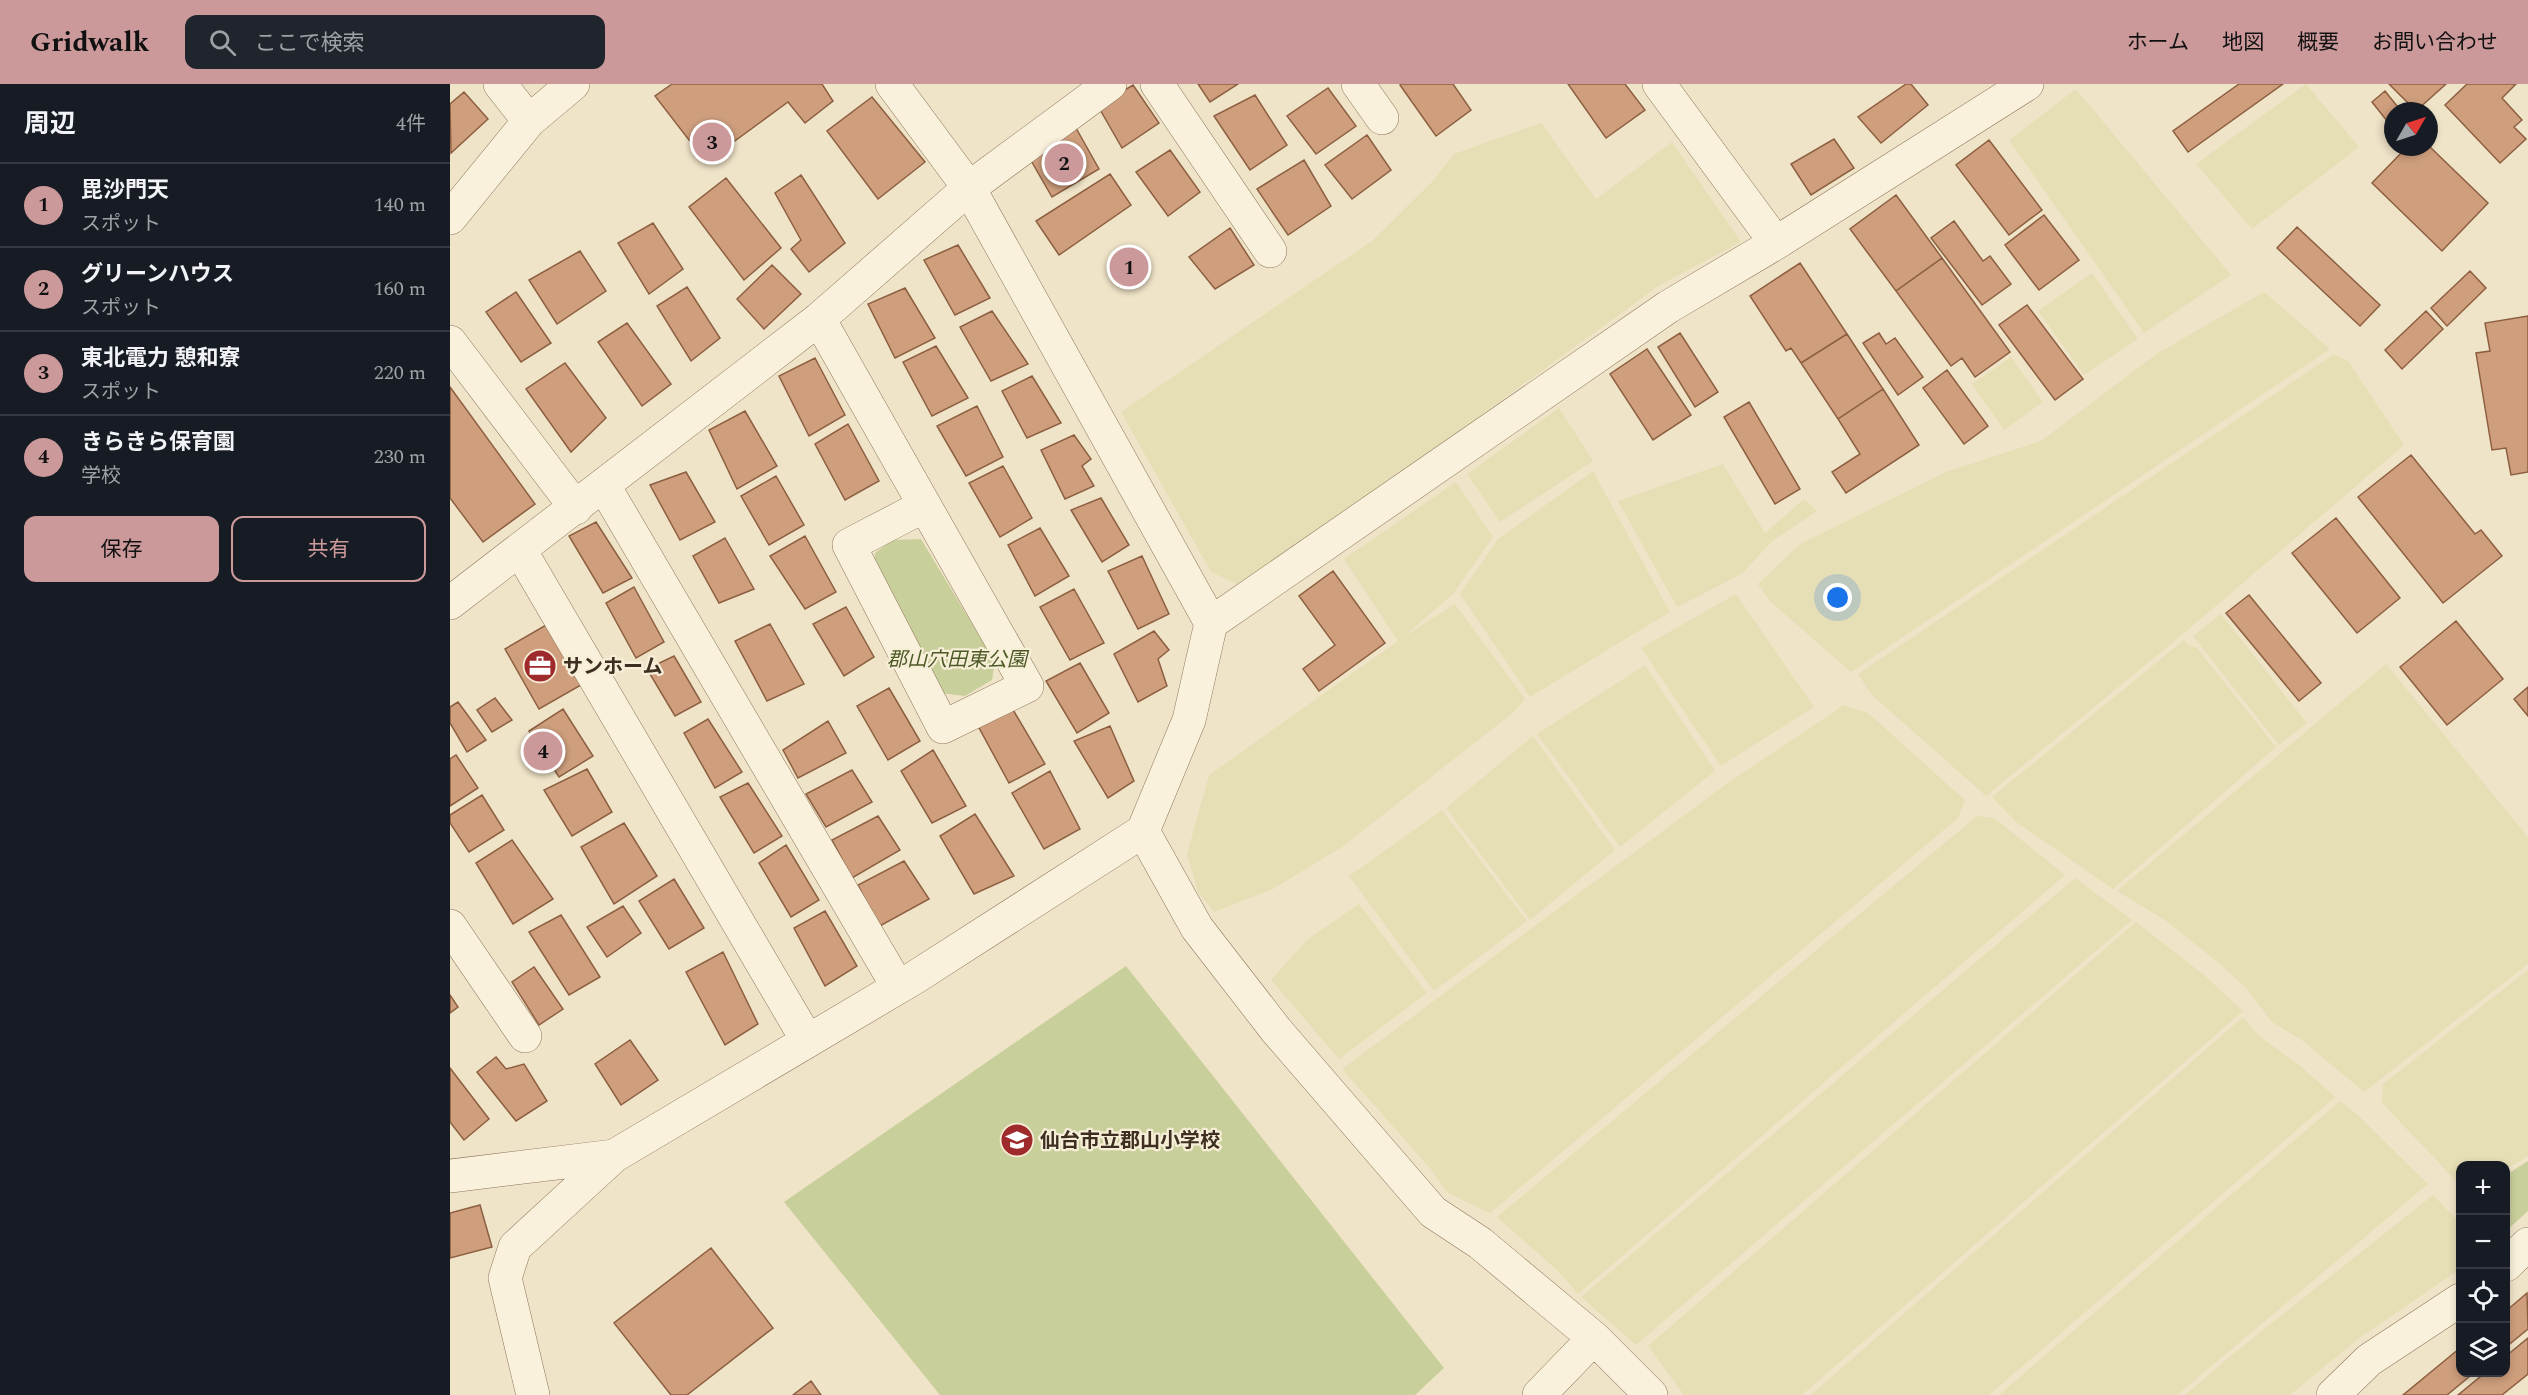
<!DOCTYPE html>
<html lang="ja">
<head>
<meta charset="utf-8">
<style>
	body { margin:0; font-family:Spectral,"Noto Sans JP",serif; background:#20242c; color:#f1f3f6 }
	.controls { position:absolute; right:18px; bottom:18px; display:grid; overflow:hidden; border-radius:12px; box-shadow:0 3px 9px #0003 }
	.controls button { width:54px; height:54px; display:grid; place-items:center; padding:0; border:0; border-bottom:2px solid #363941; background:#171b24; color:#f1f3f6; font:30px sans-serif }
	.compass { position:absolute; left:1934px; top:18px; width:54px; height:54px; border-radius:50%; background:#171b24; box-shadow:0 3px 9px #0003; rotate:51deg }
	.you { position:absolute; left:1388px; top:514px; width:21px; height:21px; margin:-15px; border:4px solid #fff; border-radius:50%; background:#1a73e8; box-shadow:0 0 0 9px #1a73e833 }
	.badge { display:grid; place-items:center; width:39px; height:39px; border-radius:50%; background:#cc999b; color:#111; font-size:20px; font-weight:700 }
	.pin { position:absolute; translate:-50% -50%; border:3px solid #fff; box-shadow:0 2px 6px #0006 }
	.list { margin:0; padding:0; list-style:none }
	h2 { display:flex; justify-content:space-between; align-items:center; height:78px; margin:0; padding:0 24px; font-size:26px }
	h2 small { font-size:20px; font-weight:400; color:#9ea1a6 }
	.list li { display:grid; grid-template-columns:39px 1fr auto; gap:18px; align-items:center; box-sizing:border-box; height:84px; padding:0 24px; border-top:2px solid #363941 }
	.list b { display:block; font-size:22px; white-space:nowrap }
	.list p { margin:0; font-size:20px; white-space:nowrap; color:#9ea1a6 }
	.list em { font-size:20px; font-style:normal; color:#9ea1a6 }
	.actions { display:flex; gap:12px; padding:18px 24px }
	.actions a { flex:1; padding:14px 0; border:2px solid #cc999b; border-radius:12px; text-align:center; font-size:21px; color:#cc999b }
	.actions .main { background:#cc999b; color:#111 }
	.icon { flex:none; width:33px; height:33px; fill:none; stroke:currentColor; stroke-width:2; stroke-linecap:round; stroke-linejoin:round }
	.map { position:relative; flex:none; width:2078px; height:1311px; overflow:hidden }
	header { display:flex; align-items:center; gap:36px; box-sizing:border-box; height:84px; padding:0 30px; background:#cc999b; color:#111 }
	header strong { font-size:28px }
	nav { display:flex; gap:33px; margin-inline-start:auto; font-size:21px }
	.search { width:420px; height:54px; background:#20242c; display:flex; align-items:center; gap:15px; box-sizing:border-box; padding:0 21px; border-radius:12px; color:#9ea1a6; font-size:22px }
	main { display:flex }
	aside { flex:1; background:#171b24 }
	.map>svg:first-child { display:block }
	.farmland { fill:#e6deb5 }
	.green { fill:#c9cf9b }
	.building { fill:#cf9f7d; stroke:#8d5f41; stroke-width:1.5 }
	.lines { fill:none; stroke-linecap:round; stroke-linejoin:round }
	.minor-casing { stroke:#8d765c; stroke-width:34 }
	.minor { stroke:#faf1dc; stroke-width:33 }
	.labels { text-anchor:middle; stroke-width:4.5; stroke-linejoin:round; paint-order:stroke }
	.park-label { font-size:20px; font-style:italic; fill:#4d5a26; stroke:#f7eed8 }
	.poi-label { font-size:20px; font-weight:bold; fill:#3d2e20; stroke:#f7eed8; text-anchor:start }
</style>
</head>
<body>
<header>
<strong>Gridwalk</strong>
<div class="search"><svg class="icon" aria-label="search" viewBox="0 0 24 24"><circle cx="10" cy="10" r="6"/><path d="M15 15l6 6"/></svg>ここで検索</div>
<nav><a>ホーム</a><a>地図</a><a>概要</a><a>お問い合わせ</a></nav>
</header>
<main>
<aside>
<h2>周辺<small>4件</small></h2>
<ul class="list">
<li><span class="badge">1</span><div><b>毘沙門天</b><p>スポット</p></div><em>140 m</em></li>
<li><span class="badge">2</span><div><b>グリーンハウス</b><p>スポット</p></div><em>160 m</em></li>
<li><span class="badge">3</span><div><b>東北電力 憩和寮</b><p>スポット</p></div><em>220 m</em></li>
<li><span class="badge">4</span><div><b>きらきら保育園</b><p>学校</p></div><em>230 m</em></li>
</ul>
<div class="actions"><a class="main">保存</a><a>共有</a></div>
</aside>
<div class="map">
<svg width="2078" height="1311" viewBox="0 0 2078 1311">
	<rect width="100%" height="100%" fill="#f0e4c8"/>
	<path class="farmland" d="M1856 0 1909 63 1802 145 1746 80Z
		M1626 5 1781 191 1694 249 1559 56Z
		M1091 39 1146 115 1222 58 1291 158 1210 201 991 360 789 501 761 488 671 328 922 157 981 99 1004 70Z
		M1642 189 1688 255 1634 291 1588 227Z
		M1814 208 1880 265 1401 588 1319 516 1308 500 1350 460 1496 388 1591 357 1708 269Z
		M1884 270 1898 277 1954 361 1733 550 1536 712 1422 611 1408 590Z
		M1561 273 1593 318 1554 346 1522 300Z
		M1109 324 1143 377 1050 438 1017 390Z
		M1273 380 1315 449 1354 415 1367 427 1321 458 1292 490 1227 523 1168 417Z
		M1143 387 1220 528 1080 613 1010 510 1048 455Z
		M1006 398 1043 453 1003 510 953 553 1005 520 1075 615 1064 628 892 763 823 805 764 828 748 808 737 770 759 691 948 557 894 475Z
		M1286 510 1364 623 1271 682 1191 564Z
		M1771 530 1857 639 1829 661 1743 552Z
		M1734 556 1739 562 1746 563 1826 663 1663 805 1566 738 1542 713Z
		M1936 580 2078 753V880L1914 1008 1853 957 1822 938 1796 904 1770 880 1715 836 1667 807Z
		M1195 581 1265 687 1170 763 1087 650Z
		M1394 621 1418 629 1515 716 1508 734 1040 1129 998 1109 979 1083 892 985 1279 698Z
		M1083 652 1165 766 1080 836 996 724Z
		M992 726 1077 837 984 907 899 792Z
		M1527 732 1544 734 1615 791 1128 1210 1109 1188 1047 1133Z
		M1625 794 1682 836 1186 1261 1131 1213Z
		M909 820 977 909 889 975 821 896 858 855Z
		M1686 838 1754 891 1793 927 1352 1311H1234L1198 1262Z
		M2078 886V1072L2056 1085V1082H2010V1101L1932 1019 1933 1000Z
		M1793 933 1809 952 1853 984 1885 1013 1539 1311H1361Z
		M1890 1017 1908 1031 1978 1100 1727 1311H1549Z
		M1983 1111 2010 1139V1185L1908 1255 1840 1311H1735L1783 1270Z"/>
	<path class="green" d="M471 455 545 578 542 596 515 612 490 609 425 487V469L442 456Z
		M676 882 994 1284 965 1311H490L334 1118Z
		M2078 1077V1127L2056 1147V1091Z"/>
	<path class="building" d="M222 0H372L383 17 355 39 338 18 256 78 205 12Z
		M748 0H788L760 18Z
		M951 0H1003L1021 26 986 52 950 1Z
		M1118 0H1175L1195 26 1156 54Z
		M1456 0H1461L1478 21 1431 59 1408 33Z
		M1789 0H1833L1738 68 1723 47Z
		M1939 0H1996L1966 27Z
		M2017 0H2066L2052 14 2072 36 2064 43 2076 55 2050 79 1995 21Z
		M683 1 709 39 672 64 648 22Z
		M878 4 906 42 866 70 837 32Z
		M1935 7 1951 27H1943L1941 42 1922 18Z
		M14 8 38 35 1 69 0 20Z
		M805 11 837 61 800 86 764 32Z
		M422 13 475 78 428 115 377 47Z
		M626 44 649 85 602 113 579 73Z
		M917 51 941 86 902 115 875 81Z
		M1384 55 1404 84 1361 111 1341 80Z
		M1539 56 1592 126 1559 151 1506 81Z
		M1979 62 2038 119 1992 167 1922 99 1957 63Z
		M720 66 750 108 718 132 686 88Z
		M854 76 881 122 838 151 807 105Z
		M660 90 681 121 609 171 586 137Z
		M351 91 395 159 359 188 341 165 351 156 325 109Z
		M276 94 331 164 294 196 239 123Z
		M1446 111 1492 174 1446 207 1400 145Z
		M1594 131 1629 176 1589 206 1555 161Z
		M1504 137 1533 177 1540 172 1561 200 1532 221 1481 154Z
		M203 139 233 185 199 210 168 159Z
		M1847 143 1930 221 1910 242 1827 164Z
		M780 144 804 181 765 205 739 173Z
		M508 161 540 214 505 231 474 176Z
		M130 167 156 207 107 240 79 196Z
		M1492 174 1560 268 1525 293 1512 274 1501 282 1446 207Z
		M1350 179 1397 250 1351 279 1341 264 1336 267 1300 212Z
		M322 181 351 210 314 245 287 215Z
		M2020 187 2036 204 1997 242 1981 224Z
		M237 203 270 254 241 277 207 222Z
		M455 204 485 254 445 274 418 220Z
		M66 208 101 259 71 278 36 228Z
		M1577 221 1633 295 1605 316 1549 241Z
		M542 227 578 280 541 297 510 243Z
		M1976 227 1993 245 1952 285 1935 266Z
		M2078 232V388L2061 391 2056 364 2042 366 2026 269 2040 267 2035 239Z
		M177 239 221 300 192 322 148 258Z
		M1230 249 1268 308 1245 323 1208 263Z
		M1429 249 1436 260 1445 254 1473 293 1448 311 1413 259Z
		M1397 250 1433 305 1388 335 1351 279Z
		M486 262 518 314 482 332 453 278Z
		M1197 265 1241 331 1203 356 1160 290Z
		M365 274 395 331 359 352 329 292Z
		M115 279 156 334 121 368 76 305Z
		M1497 286 1538 342 1514 360 1473 304Z
		M582 292 611 339 577 354 552 307Z
		M0 303 85 420 33 458 0 414Z
		M1433 305 1469 361 1396 409 1382 388 1410 370 1388 335Z
		M1299 318 1350 405 1325 420 1274 333Z
		M527 322 553 373 516 392 487 342Z
		M295 327 327 382 287 405 259 346Z
		M398 340 429 397 395 416 365 360Z
		M624 351 641 375 632 382 644 402 615 415 591 366Z
		M1961 371 2025 450 2031 446 2052 472 1993 519 1908 413Z
		M553 382 582 434 550 453 519 399Z
		M236 388 265 438 230 456 200 401Z
		M326 392 354 441 319 461 291 412Z
		M651 414 679 461 652 478 621 426Z
		M1886 434 1950 514 1907 549 1842 469Z
		M146 438 182 494 153 509 119 452Z
		M590 444 619 492 585 512 558 461Z
		M355 452 386 508 355 525 320 472Z
		M275 454 304 505 269 519 243 472Z
		M692 472 719 530 688 545 658 487Z
		M883 487 935 559 869 607 853 585 885 561 849 512Z
		M184 503 214 558 186 574 156 519Z
		M624 505 654 559 620 576 590 523Z
		M1799 511 1871 599 1849 617 1776 529Z
		M396 523 424 573 394 592 363 540Z
		M2006 537 2053 595 1997 641 1950 583Z
		M320 540 354 600 317 617 285 557Z
		M96 541 131 601 89 625 55 565Z
		M704 547 719 566 708 575 717 602 688 618 664 570Z
		M224 572 251 618 225 632 197 585Z
		M630 579 659 629 627 649 596 597Z
		M2078 603V632L2064 615Z
		M439 604 470 657 438 676 407 622Z
		M45 614 62 636 42 648 27 626Z
		M8 618 36 656 17 668 0 639V623Z
		M562 624 595 680 559 699 528 642Z
		M113 625 143 672 109 693 79 647Z
		M258 635 292 688 265 704 234 649Z
		M378 637 396 669 348 694 333 666Z
		M660 642 684 697 658 714 624 657Z
		M483 666 516 722 482 739 451 687Z
		M6 671 28 704 0 722V675Z
		M137 685 162 728 122 752 94 706Z
		M402 686 422 718 376 743 356 710Z
		M600 687 630 745 594 765 562 709Z
		M298 699 332 752 304 769 270 713Z
		M32 711 54 746 19 768 0 739V731Z
		M525 730 564 792 524 810 490 752Z
		M428 732 450 766 402 794 382 756Z
		M174 739 207 792 164 820 131 763Z
		M62 756 103 815 63 840 26 779Z
		M336 761 369 816 341 833 309 779Z
		M454 777 479 815 428 843 408 801Z
		M224 795 254 844 219 865 189 817Z
		M173 822 191 849 157 873 137 843Z
		M375 827 407 882 375 902 344 844Z
		M111 831 150 893 119 911 79 848Z
		M273 868 308 940 275 961 236 888Z
		M84 883 113 925 89 941 62 898Z
		M0 911 8 923 0 929Z
		M180 956 208 996 171 1021 145 980Z
		M46 973 56 985 74 980 97 1017 66 1037 27 988Z
		M0 984 39 1035 14 1056 0 1038Z
		M30 1121 42 1163 0 1174V1129Z
		M261 1164 323 1244 237 1311H221L164 1239Z
		M2077 1209 2078 1245 2056 1263V1227Z
		M2078 1254V1290L2052 1311H2008L2036 1288H2056V1272Z
		M2010 1264V1288H2025L1997 1311H1953Z
		M361 1297 371 1311H343Z"/>
	<g class="lines">
		<defs>
			<path id="minor" d="M50 0 79 37
				M707 0 820 167
				M908 0 932 34
				M1209 0 1326 159
				M0 134 79 37 123 0
				M369 235 577 602 493 643 399 461 474 422
				M0 258 126 424
				M154 402 448 903
				M70 466 357 956
				M0 519 369 235 519 104 660 0
				M761 539 1218 223 1326 159 1577 0
				M693 747 747 844 826 946 983 1128 1030 1159 1144 1254 1201 1311
				M0 842 75 952
				M0 1092 164 1072
				M2056 1181 2078 1160
				M83 1311 55 1194 65 1163 164 1072 464 894 693 747 739 636 761 539 519 104 442 0
				M1089 1311 1144 1254
				M1883 1311 1919 1276 2010 1216"/>
		</defs>
		<use href="#minor" class="minor-casing"/>
		<use href="#minor" class="minor"/>
	</g>
	<defs>
		<symbol id="office-disc" viewBox="-11 -11 22 22"><circle r="9.5" fill="#9e2a2b" stroke="#f7eed8"/><path d="M-6-3h4V-5.5h4V-3h4V5H-6ZM-1-4.5V-3h2v-1.5ZM-6 0V1H6V0Z" fill="#fff"/></symbol>
		<symbol id="school-disc" viewBox="-11 -11 22 22"><circle r="9.5" fill="#9e2a2b" stroke="#f7eed8"/><path d="M0-5L7-2L0 1L-7-2ZM-4 1L0 2.5L4 1V4Q0 6-4 4Z" fill="#fff"/></symbol>
	</defs>
	<g fill-rule="evenodd">
		<use href="#office-disc" x="71" y="563" width="38" height="38"/>
		<use href="#school-disc" x="548" y="1037" width="38" height="38"/>
	</g>
	<g class="labels">
		<g class="park-label">
			<text x="507" y="582">郡山穴田東公園</text>
		</g>
		<g class="poi-label">
			<text x="113" y="589">サンホーム</text>
			<text x="590" y="1063">仙台市立郡山小学校</text>
		</g>
	</g>
</svg>
<div class="controls">
<button>+</button>
<button>−</button>
<button><svg class="icon" aria-label="locate" viewBox="0 0 24 24"><circle cx="12" cy="12" r="6"/><path d="M12 2v4M12 18v4M2 12h4M18 12h4"/></svg></button>
<button><svg class="icon" aria-label="layers" viewBox="0 0 24 24"><path d="M12 4l9 5-9 5-9-5zM3 14l9 5 9-5"/></svg></button>
</div>
<svg class="compass" viewBox="-18 -18 36 36"><path d="M0-13l5 13h-10z" fill="#e53935"/><path d="M0 13l5-13h-10z" fill="#9ea1a6"/></svg>
<div class="you"></div>
<div class="pin badge" style="left:679px;top:183px">1</div>
<div class="pin badge" style="left:614px;top:79px">2</div>
<div class="pin badge" style="left:262px;top:58px">3</div>
<div class="pin badge" style="left:93px;top:667px">4</div>
</div>
</main>
</body>
</html>
